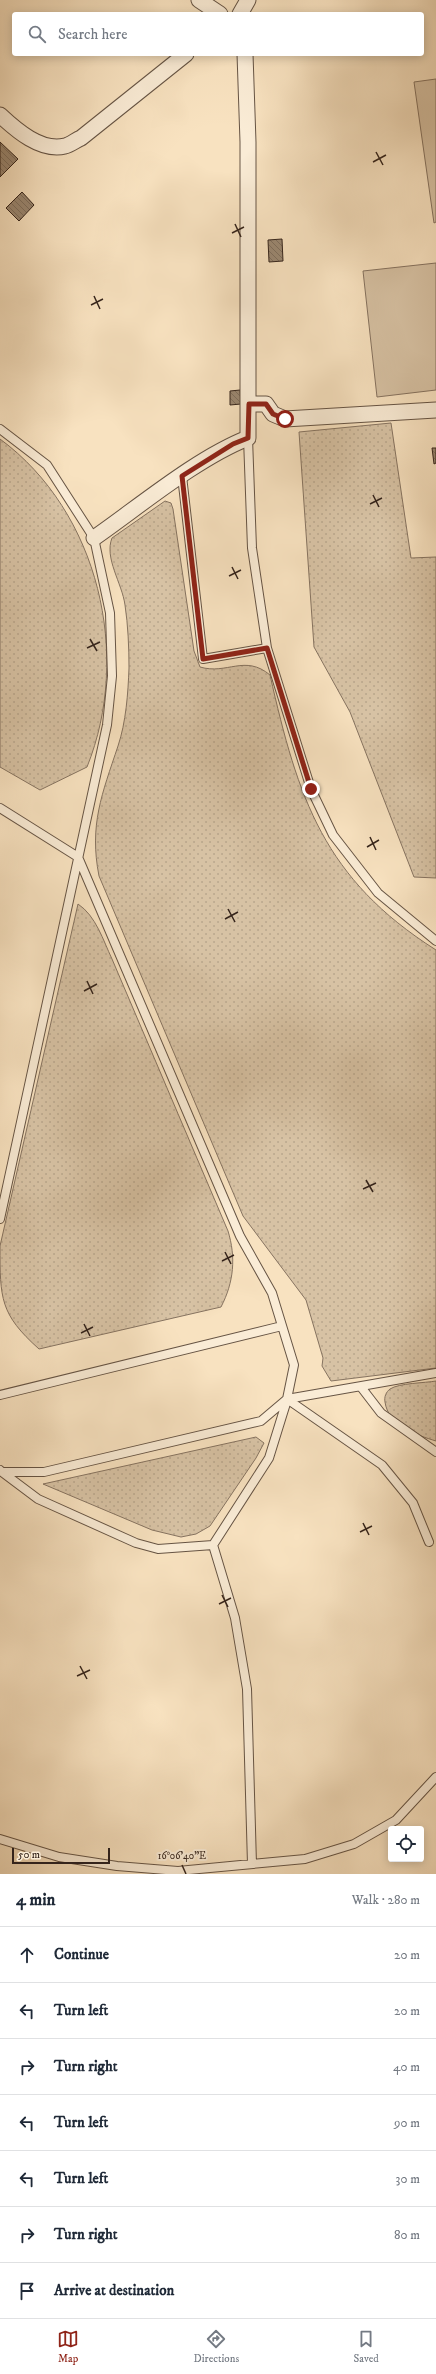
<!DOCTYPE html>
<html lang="en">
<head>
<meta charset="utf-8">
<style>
	body { margin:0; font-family:"IM FELL DW Pica",serif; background:#f2f2f3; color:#1f2937 }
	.controls { position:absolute; right:12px; bottom:12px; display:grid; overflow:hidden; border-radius:4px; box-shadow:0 2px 10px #0003 }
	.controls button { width:36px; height:36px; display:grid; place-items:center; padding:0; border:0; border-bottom:1px solid #e0e1e3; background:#fff; color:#1f2937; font:20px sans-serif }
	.scale { position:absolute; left:12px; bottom:10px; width:98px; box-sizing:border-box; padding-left:4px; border:2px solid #35241b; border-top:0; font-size:11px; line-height:14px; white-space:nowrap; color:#35241b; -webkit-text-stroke:3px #faecd6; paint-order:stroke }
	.stop { position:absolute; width:12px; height:12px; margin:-9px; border:3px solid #8f2418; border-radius:50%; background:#fff }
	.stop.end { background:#8f2418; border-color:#fff; box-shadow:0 1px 4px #0008 }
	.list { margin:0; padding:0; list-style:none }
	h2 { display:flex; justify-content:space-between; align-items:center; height:52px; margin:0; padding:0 16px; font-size:17px }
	h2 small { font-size:13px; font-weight:400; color:#747a83 }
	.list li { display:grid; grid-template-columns:26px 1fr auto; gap:12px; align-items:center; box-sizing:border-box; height:56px; padding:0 16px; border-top:1px solid #e0e1e3 }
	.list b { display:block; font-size:15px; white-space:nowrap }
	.list em { font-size:13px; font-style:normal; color:#747a83 }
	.icon { flex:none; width:22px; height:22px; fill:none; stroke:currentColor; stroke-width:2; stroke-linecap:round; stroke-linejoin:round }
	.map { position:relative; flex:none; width:436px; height:1874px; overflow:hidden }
	.search { position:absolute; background:#fff; box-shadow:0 2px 10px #0003; left:12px; right:12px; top:12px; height:44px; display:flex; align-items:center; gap:10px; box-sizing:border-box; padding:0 14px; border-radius:4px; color:#747a83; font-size:15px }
	.sheet { height:444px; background:#fff }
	nav { display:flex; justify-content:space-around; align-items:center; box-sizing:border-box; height:56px; border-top:1px solid #e0e1e3; background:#fff; font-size:11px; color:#747a83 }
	nav a { display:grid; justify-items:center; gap:2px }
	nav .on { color:#8f2418 }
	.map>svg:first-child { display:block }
	.grass { fill:url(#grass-dots); stroke:#867360 }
	.pitch { fill:#d7c2a4; stroke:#867360 }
	.building { fill:url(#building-back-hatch); stroke:#35241b }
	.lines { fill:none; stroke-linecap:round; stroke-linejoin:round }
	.lane-casing { stroke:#665444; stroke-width:10 }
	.street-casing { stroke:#665444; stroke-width:17 }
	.lane { stroke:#faecd6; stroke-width:8 }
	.street { stroke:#faecd6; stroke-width:15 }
	.route { stroke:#8f2418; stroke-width:5 }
	.ticks { fill:none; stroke:#35241b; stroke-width:1.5 }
	.ticks-label { font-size:10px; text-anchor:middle; fill:#35241b; stroke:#faecd6; stroke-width:4; stroke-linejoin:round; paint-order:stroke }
</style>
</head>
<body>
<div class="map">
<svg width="436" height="1874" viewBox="0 0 436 1874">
	<defs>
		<pattern id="grass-dots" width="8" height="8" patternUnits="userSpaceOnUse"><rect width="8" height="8" fill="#d7c2a4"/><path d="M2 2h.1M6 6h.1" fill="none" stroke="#b9a78d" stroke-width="1.8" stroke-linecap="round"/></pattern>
		<pattern id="building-back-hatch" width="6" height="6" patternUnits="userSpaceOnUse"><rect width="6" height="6" fill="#9a8771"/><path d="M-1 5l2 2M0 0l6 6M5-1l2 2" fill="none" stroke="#7e6e5c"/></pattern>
	</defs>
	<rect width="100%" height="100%" fill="#f8e2c0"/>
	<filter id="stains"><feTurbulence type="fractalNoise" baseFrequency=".005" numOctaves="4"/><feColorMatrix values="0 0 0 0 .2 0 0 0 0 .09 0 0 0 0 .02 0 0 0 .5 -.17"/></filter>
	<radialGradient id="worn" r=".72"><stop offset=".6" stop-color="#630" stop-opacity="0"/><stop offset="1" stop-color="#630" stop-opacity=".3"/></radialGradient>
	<path class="grass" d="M391 423 411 558 436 557V878L414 877 350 712 314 647 299 432Z
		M0 439C99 512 132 655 87 767L40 790 0 767Z
		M165 501 171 503 173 509 194 651 200 667C227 675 245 654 270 675 298 799 324 879 436 950V1368L331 1381 322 1366 323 1358 306 1300 243 1216 99 876C89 825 102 794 118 746 126 722 128 694 129 668 129 647 128 625 125 605 122 583 104 558 112 538Z
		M78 904C96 916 103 940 112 959L228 1231C236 1257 234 1282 221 1307L39 1349C0 1314 0 1299 0 1246Z
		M436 1381V1441C416 1435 388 1425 385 1402 384 1397 386 1392 390 1389 399 1383 425 1383 436 1381Z
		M256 1437 264 1443 256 1458 210 1526 196 1534 181 1537 152 1530 43 1484Z"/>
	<path class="pitch" d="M436 79V222L434 223 414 82Z
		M436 263V390L377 397 363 271Z"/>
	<path class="building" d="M0 142 18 159 0 177Z
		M22 192 34 205 19 221 6 208Z
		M282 239 283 261 269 262 268 240Z
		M240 390 241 404 230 405V391Z
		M432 448H436V463L434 464Z"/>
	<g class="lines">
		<defs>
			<path id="lane" d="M0 429 47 465 94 538 110 613 112 676 107 725 0 1219
				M248 438 252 548 267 648 311 789 333 835 378 893 436 941
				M182 476 203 659 267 648
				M0 808 78 857 240 1236 272 1293 294 1365 287 1399 261 1421 44 1472H2L0 1470
				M361 1387 381 1413 436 1452
				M0 1395 282 1326
				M287 1399 382 1465 413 1503 429 1542
				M287 1399 436 1373
				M2 1472 38 1499 136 1543 158 1549 213 1545 269 1458 287 1400
				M213 1545 235 1618 247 1689 252 1864
				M0 1839 59 1857 117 1866 178 1871 305 1859 354 1844 396 1820 436 1777"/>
			<path id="street" d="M199 0 220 14
				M240 14 248 0
				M0 115C16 130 41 152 65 146 70 145 76 140 81 138L186 54
				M249 404H266L273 414 285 419 436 410
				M94 538C140 506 197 458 248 438V142L245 54"/>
		</defs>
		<use href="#lane" class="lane-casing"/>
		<use href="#street" class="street-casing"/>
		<use href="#lane" class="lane"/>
		<use href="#street" class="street"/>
	</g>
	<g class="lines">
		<path class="route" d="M285 419 273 414 266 404H249L248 438 233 444 182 476 203 659 267 648 311 789"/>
	</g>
	<path class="ticks" d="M376 152 383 165M373 162 386 155M235 224 241 237M232 233 244 227M94 296 100 309M91 305 103 299M373 495 379 507M370 504 382 498M232 567 238 579M229 576 241 570M90 639 97 651M87 648 100 642M370 837 376 850M367 847 379 840M228 909 235 922M225 919 238 912M87 981 93 994M84 991 97 984M366 1180 373 1192M363 1189 376 1183M225 1252 231 1264M222 1261 234 1255M84 1324 90 1336M81 1333 93 1327M363 1523 369 1535M360 1532 372 1526M222 1595 228 1607M219 1604 231 1598M80 1666 87 1679M77 1676 90 1670M182 1865 186 1874"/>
	<g class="ticks-label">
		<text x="182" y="1859">16°06'40"E</text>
	</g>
	<rect width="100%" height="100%" filter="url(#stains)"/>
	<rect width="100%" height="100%" fill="url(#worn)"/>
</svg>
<div class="controls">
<button><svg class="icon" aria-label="locate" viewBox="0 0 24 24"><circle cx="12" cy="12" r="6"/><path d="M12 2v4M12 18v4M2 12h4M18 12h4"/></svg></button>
</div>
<div class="scale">50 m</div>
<div class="stop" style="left:285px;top:419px"></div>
<div class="stop end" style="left:311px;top:789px"></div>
<div class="search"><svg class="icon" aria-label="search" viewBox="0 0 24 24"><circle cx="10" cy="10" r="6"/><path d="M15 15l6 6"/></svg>Search here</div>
</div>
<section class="sheet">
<h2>4 min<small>Walk · 280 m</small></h2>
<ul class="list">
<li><svg class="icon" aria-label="ahead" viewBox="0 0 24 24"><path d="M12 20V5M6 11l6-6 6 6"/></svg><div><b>Continue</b></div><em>20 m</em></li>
<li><svg class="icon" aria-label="left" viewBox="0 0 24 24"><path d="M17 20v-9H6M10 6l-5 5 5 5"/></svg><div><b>Turn left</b></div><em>20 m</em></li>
<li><svg class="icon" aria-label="right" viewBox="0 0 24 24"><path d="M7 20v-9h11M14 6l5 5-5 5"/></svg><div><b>Turn right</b></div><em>40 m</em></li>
<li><svg class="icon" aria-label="left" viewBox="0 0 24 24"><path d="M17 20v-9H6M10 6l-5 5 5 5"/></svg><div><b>Turn left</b></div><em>90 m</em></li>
<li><svg class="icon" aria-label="left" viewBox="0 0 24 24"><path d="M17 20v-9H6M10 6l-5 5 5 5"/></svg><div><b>Turn left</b></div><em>30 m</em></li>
<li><svg class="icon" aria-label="right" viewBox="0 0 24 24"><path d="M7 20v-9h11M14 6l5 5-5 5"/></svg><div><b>Turn right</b></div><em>80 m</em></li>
<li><svg class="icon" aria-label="arrive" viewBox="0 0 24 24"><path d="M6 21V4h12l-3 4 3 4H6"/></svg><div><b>Arrive at destination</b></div></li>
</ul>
</section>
<nav>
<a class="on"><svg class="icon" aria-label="map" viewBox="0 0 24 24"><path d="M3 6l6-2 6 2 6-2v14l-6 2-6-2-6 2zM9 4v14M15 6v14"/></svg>Map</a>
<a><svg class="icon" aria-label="directions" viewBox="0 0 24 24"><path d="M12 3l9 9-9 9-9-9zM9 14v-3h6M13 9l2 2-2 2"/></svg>Directions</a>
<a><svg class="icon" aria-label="saved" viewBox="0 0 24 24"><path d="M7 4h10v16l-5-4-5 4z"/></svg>Saved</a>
</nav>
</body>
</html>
